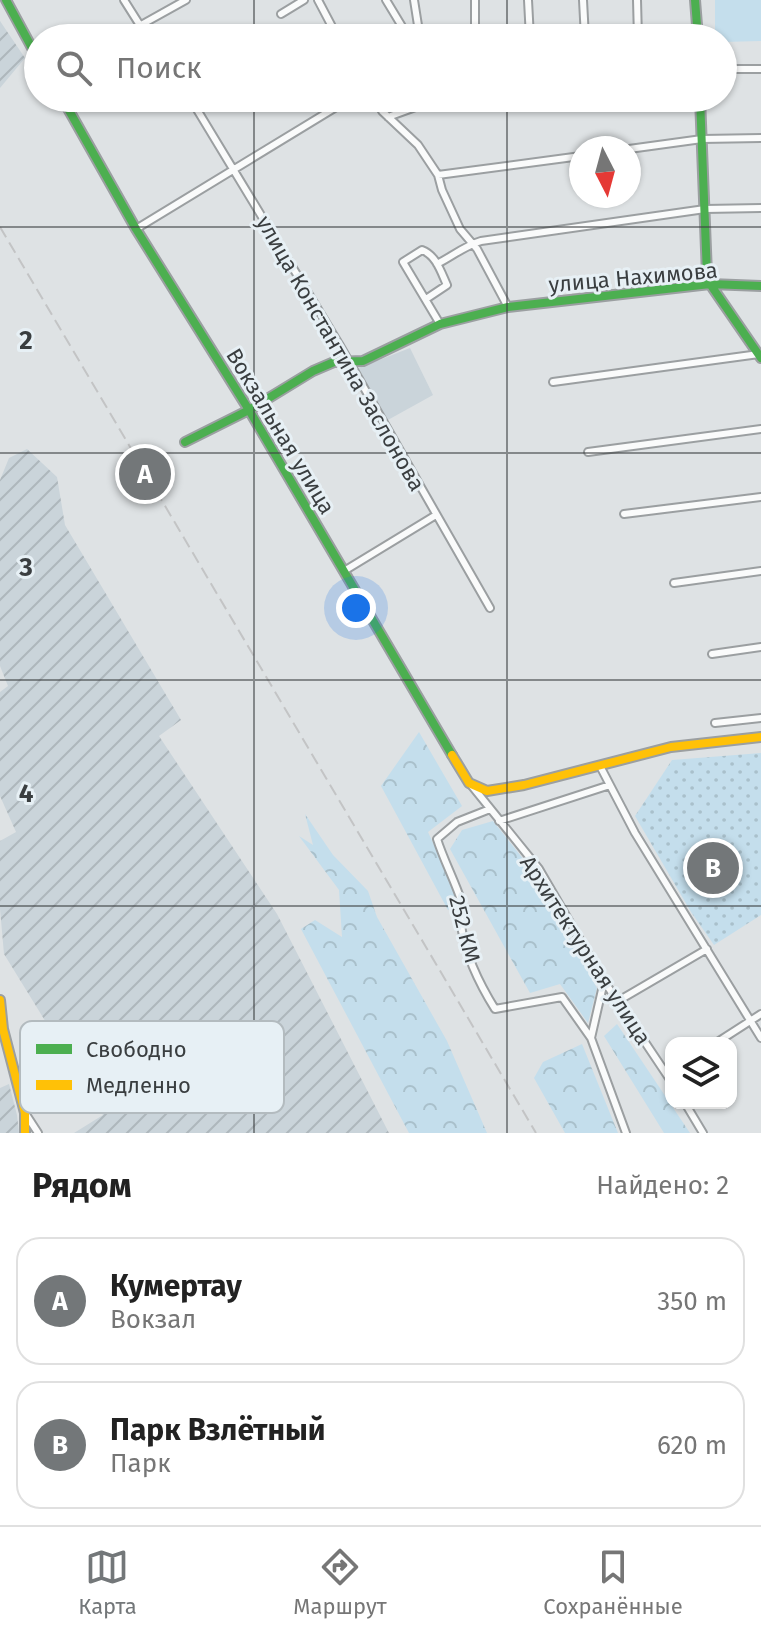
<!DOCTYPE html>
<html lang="ru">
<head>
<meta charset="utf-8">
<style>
	body { margin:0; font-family:"Fira Sans",sans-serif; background:#f6f6f6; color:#222 }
	.controls { position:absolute; right:24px; bottom:24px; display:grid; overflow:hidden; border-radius:16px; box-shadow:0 2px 6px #0004 }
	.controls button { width:72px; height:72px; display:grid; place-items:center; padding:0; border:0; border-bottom:2px solid #e0e0e0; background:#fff; color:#222; font:40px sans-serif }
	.compass { position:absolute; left:569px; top:136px; width:72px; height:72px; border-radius:50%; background:#fff; box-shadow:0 2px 6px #0004; rotate:174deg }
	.you { position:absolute; left:356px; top:608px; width:28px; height:28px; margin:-20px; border:6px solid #fff; border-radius:50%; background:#1a73e8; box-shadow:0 0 0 12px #1a73e833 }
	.badge { display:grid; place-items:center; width:52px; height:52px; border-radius:50%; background:#737779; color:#fff; font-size:26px; font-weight:700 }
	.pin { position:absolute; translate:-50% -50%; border:4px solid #fff; box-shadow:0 2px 8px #0006 }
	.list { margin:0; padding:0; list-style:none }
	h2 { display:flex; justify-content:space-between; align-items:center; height:104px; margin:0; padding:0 32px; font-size:34px }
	h2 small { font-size:26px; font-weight:400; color:#767676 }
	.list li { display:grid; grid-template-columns:52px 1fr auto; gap:24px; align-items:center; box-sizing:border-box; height:128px; margin:0 16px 16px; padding:0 16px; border:2px solid #e0e0e0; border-radius:24px }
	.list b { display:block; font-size:30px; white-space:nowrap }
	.list p { margin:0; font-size:26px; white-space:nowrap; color:#767676 }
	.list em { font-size:26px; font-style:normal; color:#767676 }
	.icon { flex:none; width:44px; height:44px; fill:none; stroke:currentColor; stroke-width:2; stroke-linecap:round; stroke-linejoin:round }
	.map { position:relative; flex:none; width:761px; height:1133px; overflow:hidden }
	.search { position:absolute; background:#fff; box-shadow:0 2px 6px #0004; left:24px; right:24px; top:24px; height:88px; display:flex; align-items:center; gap:20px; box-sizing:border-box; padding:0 28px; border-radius:44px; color:#767676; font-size:30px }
	.sheet { height:392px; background:#fff }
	nav { display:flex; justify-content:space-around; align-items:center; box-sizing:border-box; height:112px; border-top:2px solid #e0e0e0; background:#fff; font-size:22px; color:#767676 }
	nav a { display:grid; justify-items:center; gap:4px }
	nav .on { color:#737779 }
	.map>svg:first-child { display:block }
	.built { fill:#cad4da }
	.industrial { fill:url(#industrial-furrows) }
	.forest { fill:url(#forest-crowns) }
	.park { fill:url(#park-dots) }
	.garden { fill:#c4deec }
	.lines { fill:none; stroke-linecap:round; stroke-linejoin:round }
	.street-casing { stroke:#9b9fa1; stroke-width:10 }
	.fast-casing { stroke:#9b9fa1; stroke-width:12 }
	.slow-casing { stroke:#9b9fa1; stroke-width:12 }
	.street { stroke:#fafbfb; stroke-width:6 }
	.fast { stroke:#4caf50; stroke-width:8 }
	.slow { stroke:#ffc107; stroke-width:8 }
	.rail { stroke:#c3c4c5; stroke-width:2; stroke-dasharray:12 6; stroke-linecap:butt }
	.grid { fill:none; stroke:#3a3e40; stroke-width:2; stroke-opacity:0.55 }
	.labels { text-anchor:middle; stroke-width:6; stroke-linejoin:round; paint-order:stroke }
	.street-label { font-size:22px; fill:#3a3e40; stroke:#e7f0f5 }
	.key { fill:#e7f0f5; stroke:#b3bbbf; stroke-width:2 }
	.key-label { font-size:22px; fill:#3a3e40 }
	.grid-label { font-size:26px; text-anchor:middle; font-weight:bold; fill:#3a3e40; stroke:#e7f0f5; stroke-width:6; stroke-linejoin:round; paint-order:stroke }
</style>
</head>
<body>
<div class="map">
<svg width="761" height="1133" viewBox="0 0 761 1133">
	<defs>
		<pattern id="industrial-furrows" width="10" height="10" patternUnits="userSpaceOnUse" patternTransform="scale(2)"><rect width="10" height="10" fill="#cad4da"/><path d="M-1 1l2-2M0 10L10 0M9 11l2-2" fill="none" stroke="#aeb7bc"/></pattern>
		<pattern id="forest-crowns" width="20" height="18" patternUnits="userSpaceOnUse" patternTransform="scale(2)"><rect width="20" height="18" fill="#c4deec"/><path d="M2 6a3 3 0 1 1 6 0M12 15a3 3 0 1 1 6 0" fill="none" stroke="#a9c0cb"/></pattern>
		<pattern id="park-dots" width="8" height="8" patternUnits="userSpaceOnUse" patternTransform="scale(2)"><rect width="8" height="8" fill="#c4deec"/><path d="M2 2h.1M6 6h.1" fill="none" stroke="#a9c0cb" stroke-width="1.8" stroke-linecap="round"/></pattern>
	</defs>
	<rect width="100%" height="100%" fill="#dee2e4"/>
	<path class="built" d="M410 348 433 395 386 421 356 369Z"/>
	<path class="industrial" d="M0 21 25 58 0 88Z
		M27 449 57 477 65 525 181 720 159 736 277 914 389 1133H74L103 1115 4 954 0 909V841L16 832 0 796V692L8 686 0 666V480L9 458Z
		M9 1084 17 1115 19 1133H0V1088Z"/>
	<path class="forest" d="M419 732 462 806 428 832 460 902 448 910 381 786Z
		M305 814 333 855 368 891 377 917 447 1041 487 1133H409L301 929 315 920 342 937 339 890 299 836 313 845Z
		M493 821 532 870 597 988 588 1023 560 984 530 993 450 849 462 830Z
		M617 1024 690 1133H664L604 1036Z
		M582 1044 618 1133H565L534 1078 543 1062Z"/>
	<path class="park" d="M761 753V915L714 945 691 912 635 816 672 760Z"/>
	<path class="garden" d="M715 0H761V41L723 42V38H715Z"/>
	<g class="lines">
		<defs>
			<path id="street" d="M124 0 148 38
				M318 0 338 38
				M386 0 409 38
				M414 0 420 38
				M528 0 530 38
				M583 0 585 38
				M637 0 638 38
				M281 14 304 0
				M141 25 186 0
				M244 38 259 29
				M314 38 332 28
				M475 38V0
				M723 69H761
				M190 98 339 344 490 608
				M374 98 382 111 418 145 438 175 442 190 460 229 477 249 508 307
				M388 117 432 101 447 98
				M629 149 702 139 761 138
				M438 175 581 156
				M136 229 351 98
				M437 264C451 257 466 245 481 241L705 209 761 208
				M426 299 447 285C441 272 436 255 422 250L403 262 440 324
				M553 382 759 354
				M588 452 761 429
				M624 514 761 497
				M344 571 436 515
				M674 583 761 571
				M712 654 761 647
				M715 723 761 718
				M600 766 635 833 761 1038
				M472 786 539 869 604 981 671 1081
				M490 809 457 822 437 839C444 861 455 881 462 903 464 910 461 914 461 921 462 949 480 985 495 1009L562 997 591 1038
				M499 821 610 785
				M604 981 591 1038 626 1133
				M618 1001 707 949
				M716 1043 761 1014
				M685 1103 703 1133
				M27 1116 38 1133"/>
			<path id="fast" d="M6 0 38 59
				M695 0 698 38
				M62 98 136 229 249 410 452 755
				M700 98 707 275 710 284 761 358
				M185 442 249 410 313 371 334 362 363 361 440 324 508 307 710 284 761 286"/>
			<path id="slow" d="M452 755 469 783 487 791 524 785 671 747 761 737
				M0 1000 3 1029 25 1113V1133"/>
		</defs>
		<use href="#street" class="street-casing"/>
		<use href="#fast" class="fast-casing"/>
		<use href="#slow" class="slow-casing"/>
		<use href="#street" class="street"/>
		<use href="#fast" class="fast"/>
		<use href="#slow" class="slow"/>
		<path class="rail" d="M0 227 536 1133"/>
	</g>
	<path class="grid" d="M254 0V38M507 0V38M254 98V1133M507 98V1133M0 227H761M0 453H761M0 680H761M0 906H761"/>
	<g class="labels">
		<g class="street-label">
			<text transform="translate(633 277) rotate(-5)" y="8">улица Нахимова</text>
			<text transform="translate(341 353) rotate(60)" y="8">улица Константина Заслонова</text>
			<text transform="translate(281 431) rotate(59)" y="8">Вокзальная улица</text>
			<text transform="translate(465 929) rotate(76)" y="8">252 КМ</text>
			<text transform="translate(586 950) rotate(57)" y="8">Архитектурная улица</text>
		</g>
	</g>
	<rect x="20" y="1021" width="264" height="92" rx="12" class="key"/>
	<rect x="36" y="1044" width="36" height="10" fill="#4caf50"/>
	<rect x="36" y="1080" width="36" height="10" fill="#ffc107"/>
	<g class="key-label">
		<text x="86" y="1057">Свободно</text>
		<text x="86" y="1093">Медленно</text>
	</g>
	<g class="grid-label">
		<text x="26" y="349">2</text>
		<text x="26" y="576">3</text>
		<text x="26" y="802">4</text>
	</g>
</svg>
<div class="controls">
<button><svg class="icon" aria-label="layers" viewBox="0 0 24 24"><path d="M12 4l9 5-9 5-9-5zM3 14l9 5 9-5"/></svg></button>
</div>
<svg class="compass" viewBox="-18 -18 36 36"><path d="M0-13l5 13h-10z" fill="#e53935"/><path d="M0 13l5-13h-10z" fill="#767676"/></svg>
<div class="you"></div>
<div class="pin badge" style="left:145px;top:474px">A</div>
<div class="pin badge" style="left:713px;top:868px">B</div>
<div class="search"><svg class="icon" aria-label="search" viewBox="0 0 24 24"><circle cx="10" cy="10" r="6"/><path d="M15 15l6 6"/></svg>Поиск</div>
</div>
<section class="sheet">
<h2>Рядом<small>Найдено: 2</small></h2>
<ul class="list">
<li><span class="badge">A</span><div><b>Кумертау</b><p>Вокзал</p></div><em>350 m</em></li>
<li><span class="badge">B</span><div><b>Парк Взлётный</b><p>Парк</p></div><em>620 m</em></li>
</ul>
</section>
<nav>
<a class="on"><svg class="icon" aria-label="map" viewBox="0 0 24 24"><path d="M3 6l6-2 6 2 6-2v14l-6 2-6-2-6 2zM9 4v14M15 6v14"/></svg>Карта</a>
<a><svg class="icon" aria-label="directions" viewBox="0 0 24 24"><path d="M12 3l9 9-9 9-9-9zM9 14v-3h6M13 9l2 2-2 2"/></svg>Маршрут</a>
<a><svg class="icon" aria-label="saved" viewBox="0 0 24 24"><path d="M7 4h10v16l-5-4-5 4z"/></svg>Сохранённые</a>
</nav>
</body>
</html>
